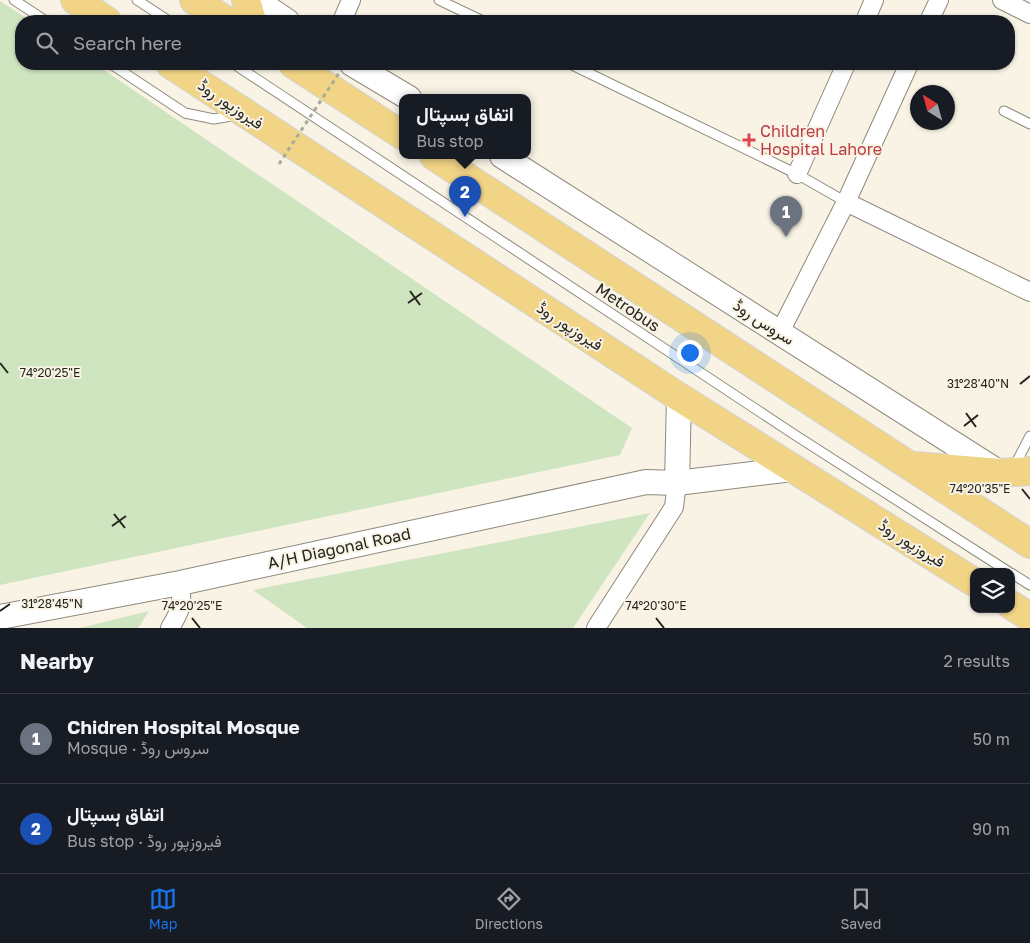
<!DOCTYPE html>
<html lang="en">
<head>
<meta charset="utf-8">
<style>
	body { margin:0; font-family:"Golos Text",Vazirmatn,sans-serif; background:#242831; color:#f1f3f6 }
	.controls { position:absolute; right:15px; bottom:15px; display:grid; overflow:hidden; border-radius:10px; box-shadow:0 1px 4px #0004 }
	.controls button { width:45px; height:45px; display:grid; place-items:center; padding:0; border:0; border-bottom:1px solid #363941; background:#171b24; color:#f1f3f6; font:25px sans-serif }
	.compass { position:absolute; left:910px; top:85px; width:45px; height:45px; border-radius:50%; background:#171b24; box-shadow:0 1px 4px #0004; rotate:323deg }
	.you { position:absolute; left:689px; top:352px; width:18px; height:18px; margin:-12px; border:4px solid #fff; border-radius:50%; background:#1a73e8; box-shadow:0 0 0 8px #1a73e833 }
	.badge { display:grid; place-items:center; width:32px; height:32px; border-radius:50%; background:#1a73e8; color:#fff; font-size:16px; font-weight:700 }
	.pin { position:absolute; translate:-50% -41px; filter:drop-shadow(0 1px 2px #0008) }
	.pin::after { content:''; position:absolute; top:26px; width:18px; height:15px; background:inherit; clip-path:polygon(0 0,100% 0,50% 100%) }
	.popup { position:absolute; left:399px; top:94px; width:132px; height:65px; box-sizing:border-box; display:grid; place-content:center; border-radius:10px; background:#171b24; filter:drop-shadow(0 1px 4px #0005); font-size:16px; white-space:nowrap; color:#9ea1a6 }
	.popup b { font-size:19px; color:#f1f3f6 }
	.popup::after { content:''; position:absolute; left:50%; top:100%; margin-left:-10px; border:10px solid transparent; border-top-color:#171b24 }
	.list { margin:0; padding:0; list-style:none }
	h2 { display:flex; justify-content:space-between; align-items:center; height:65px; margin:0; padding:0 20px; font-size:21px }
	h2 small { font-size:16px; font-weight:400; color:#9ea1a6 }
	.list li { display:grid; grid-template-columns:32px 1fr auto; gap:15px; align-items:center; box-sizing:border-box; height:90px; padding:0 20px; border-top:1px solid #363941 }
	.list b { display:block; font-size:19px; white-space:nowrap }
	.list p { margin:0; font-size:16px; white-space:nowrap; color:#9ea1a6 }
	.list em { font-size:16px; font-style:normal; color:#9ea1a6 }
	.icon { flex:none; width:28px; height:28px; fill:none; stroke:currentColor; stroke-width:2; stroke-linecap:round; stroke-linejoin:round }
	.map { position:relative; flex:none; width:1030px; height:628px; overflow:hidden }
	.search { position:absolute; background:#171b24; box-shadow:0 1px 4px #0004; left:15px; right:15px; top:15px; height:55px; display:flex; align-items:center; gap:12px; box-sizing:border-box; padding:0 18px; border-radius:20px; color:#9ea1a6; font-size:19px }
	.sheet { height:245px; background:#171b24 }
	nav { display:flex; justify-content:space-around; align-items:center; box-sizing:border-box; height:70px; border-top:1px solid #363941; background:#171b24; font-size:14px; color:#9ea1a6 }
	nav a { display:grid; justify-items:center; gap:2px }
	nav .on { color:#1a73e8 }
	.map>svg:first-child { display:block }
	.green { fill:#cfe5c0 }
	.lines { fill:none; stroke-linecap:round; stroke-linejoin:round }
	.lane-casing { stroke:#8e8a7c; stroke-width:11 }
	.street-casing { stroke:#8e8a7c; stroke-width:20 }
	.secondary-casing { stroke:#8e8a7c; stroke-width:26 }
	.primary-casing { stroke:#d3d3d2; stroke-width:30 }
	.lane { stroke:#fff; stroke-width:9 }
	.street { stroke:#fff; stroke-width:18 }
	.secondary { stroke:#fff; stroke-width:24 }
	.primary { stroke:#f1d486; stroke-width:28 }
	.path-bridge { stroke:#aca89c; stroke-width:3; stroke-dasharray:4 4; stroke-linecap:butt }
	.ticks { fill:none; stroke:#25241e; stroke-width:2 }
	.health-dot { fill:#e0444e; stroke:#f8f3e4; stroke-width:2 }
	.labels { text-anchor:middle; stroke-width:4; stroke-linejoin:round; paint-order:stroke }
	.street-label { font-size:16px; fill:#25241e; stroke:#f8f3e4 }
	.health-label { font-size:16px; fill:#be3a42; stroke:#f8f3e4; text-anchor:start }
	.ticks-label { font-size:12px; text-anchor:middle; fill:#25241e; stroke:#f8f3e4; stroke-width:4; stroke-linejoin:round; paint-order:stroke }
</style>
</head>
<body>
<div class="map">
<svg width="1030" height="628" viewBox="0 0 1030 628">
	<rect width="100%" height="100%" fill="#f8f3e4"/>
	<path class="green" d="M0 1 31 21H21V64H95L632 428 620 455 0 585Z
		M650 513 573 628H307L253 590Z
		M149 611 138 628H80Z"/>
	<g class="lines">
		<defs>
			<path id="lane" d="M14 0 46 21
				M137 0 169 21
				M439 0 483 21
				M111 64 185 113 214 119 237 115
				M234 64 795 435 1009 572
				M570 64 797 174 846 202
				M1004 111 1030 124
				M1014 467 1030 436
				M1011 573 1030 585"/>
			<path id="street" d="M1002 0 1030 14
				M342 21 351 0
				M865 21 874 0
				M929 21 939 0
				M797 174 846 64
				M846 202 1030 292
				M780 332 846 202 909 64
				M170 628C181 610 183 604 180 583
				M596 628 674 507 677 483"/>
			<path id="secondary" d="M256 0 287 21
				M352 64 409 98
				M502 156 1000 473
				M677 483 679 397
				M0 617 180 583 646 482 677 483 793 469"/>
			<path id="primary" d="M75 0 107 21
				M194 0 227 21
				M246 0 252 21
				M170 64 679 397 974 582
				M293 64 402 135
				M434 156 1030 544
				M915 466 1000 473 1030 471
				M1011 605 1030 617"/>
		</defs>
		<use href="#lane" class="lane-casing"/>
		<use href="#street" class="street-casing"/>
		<use href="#secondary" class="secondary-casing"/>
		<use href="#primary" class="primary-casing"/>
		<use href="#lane" class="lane"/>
		<use href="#street" class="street"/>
		<use href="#secondary" class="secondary"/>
		<use href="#primary" class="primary"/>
		<path class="path-bridge" d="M279 164 345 64"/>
	</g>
	<path class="ticks" d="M410 291 420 305M408 303 422 293M0 363 8 373M1020 384 1030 376M966 413 976 427M964 426 978 415M1022 489 1030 499M114 514 125 528M112 526 126 516M0 611 10 604M192 618 200 628M656 618 664 628"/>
	<path class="health-dot" d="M746.5 132.5h5v5h5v5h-5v5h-5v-5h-5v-5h5z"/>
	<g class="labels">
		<g class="street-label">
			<text transform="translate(231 104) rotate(34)" y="6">فیروزپور روڈ</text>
			<text transform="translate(628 307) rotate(34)" y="6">Metrobus</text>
			<text transform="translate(764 322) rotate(33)" y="6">سروس روڈ</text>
			<text transform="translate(570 326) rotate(33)" y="6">فیروزپور روڈ</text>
			<text transform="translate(912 543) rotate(32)" y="6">فیروزپور روڈ</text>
			<text transform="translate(339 548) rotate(-12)" y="6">A/H Diagonal Road</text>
		</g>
		<g class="health-label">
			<text x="760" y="137">Children<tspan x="760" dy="18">Hospital Lahore</tspan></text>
		</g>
	</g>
	<g class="ticks-label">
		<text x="50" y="377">74°20'25"E</text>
		<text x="978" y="388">31°28'40"N</text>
		<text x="980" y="493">74°20'35"E</text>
		<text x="52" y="608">31°28'45"N</text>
		<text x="192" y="610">74°20'25"E</text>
		<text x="656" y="610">74°20'30"E</text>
	</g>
</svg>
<div class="controls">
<button><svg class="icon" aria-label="layers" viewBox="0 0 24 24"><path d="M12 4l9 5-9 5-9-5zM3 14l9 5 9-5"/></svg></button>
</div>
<svg class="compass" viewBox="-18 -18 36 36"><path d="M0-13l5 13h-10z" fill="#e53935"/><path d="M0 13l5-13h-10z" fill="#9ea1a6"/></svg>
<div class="you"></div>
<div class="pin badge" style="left:786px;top:237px;background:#6b7280">1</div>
<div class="pin badge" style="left:465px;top:217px;background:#1a4fb4">2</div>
<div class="popup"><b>اتفاق ہسپتال</b>Bus stop</div>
<div class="search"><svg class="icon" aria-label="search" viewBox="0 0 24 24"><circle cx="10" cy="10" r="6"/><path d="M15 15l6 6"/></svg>Search here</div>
</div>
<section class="sheet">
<h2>Nearby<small>2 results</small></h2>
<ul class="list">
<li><span class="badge" style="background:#6b7280">1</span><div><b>Chidren Hospital Mosque</b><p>Mosque · سروس روڈ</p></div><em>50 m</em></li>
<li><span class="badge" style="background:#1a4fb4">2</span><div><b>اتفاق ہسپتال</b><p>Bus stop · فیروزپور روڈ</p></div><em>90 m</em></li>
</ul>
</section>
<nav>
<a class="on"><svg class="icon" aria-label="map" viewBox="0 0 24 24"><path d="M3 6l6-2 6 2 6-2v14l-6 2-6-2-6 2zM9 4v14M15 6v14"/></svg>Map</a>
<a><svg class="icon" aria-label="directions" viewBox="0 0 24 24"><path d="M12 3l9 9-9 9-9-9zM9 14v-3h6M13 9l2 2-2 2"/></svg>Directions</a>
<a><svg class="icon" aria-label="saved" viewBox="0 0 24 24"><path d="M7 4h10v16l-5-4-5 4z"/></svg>Saved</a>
</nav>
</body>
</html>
